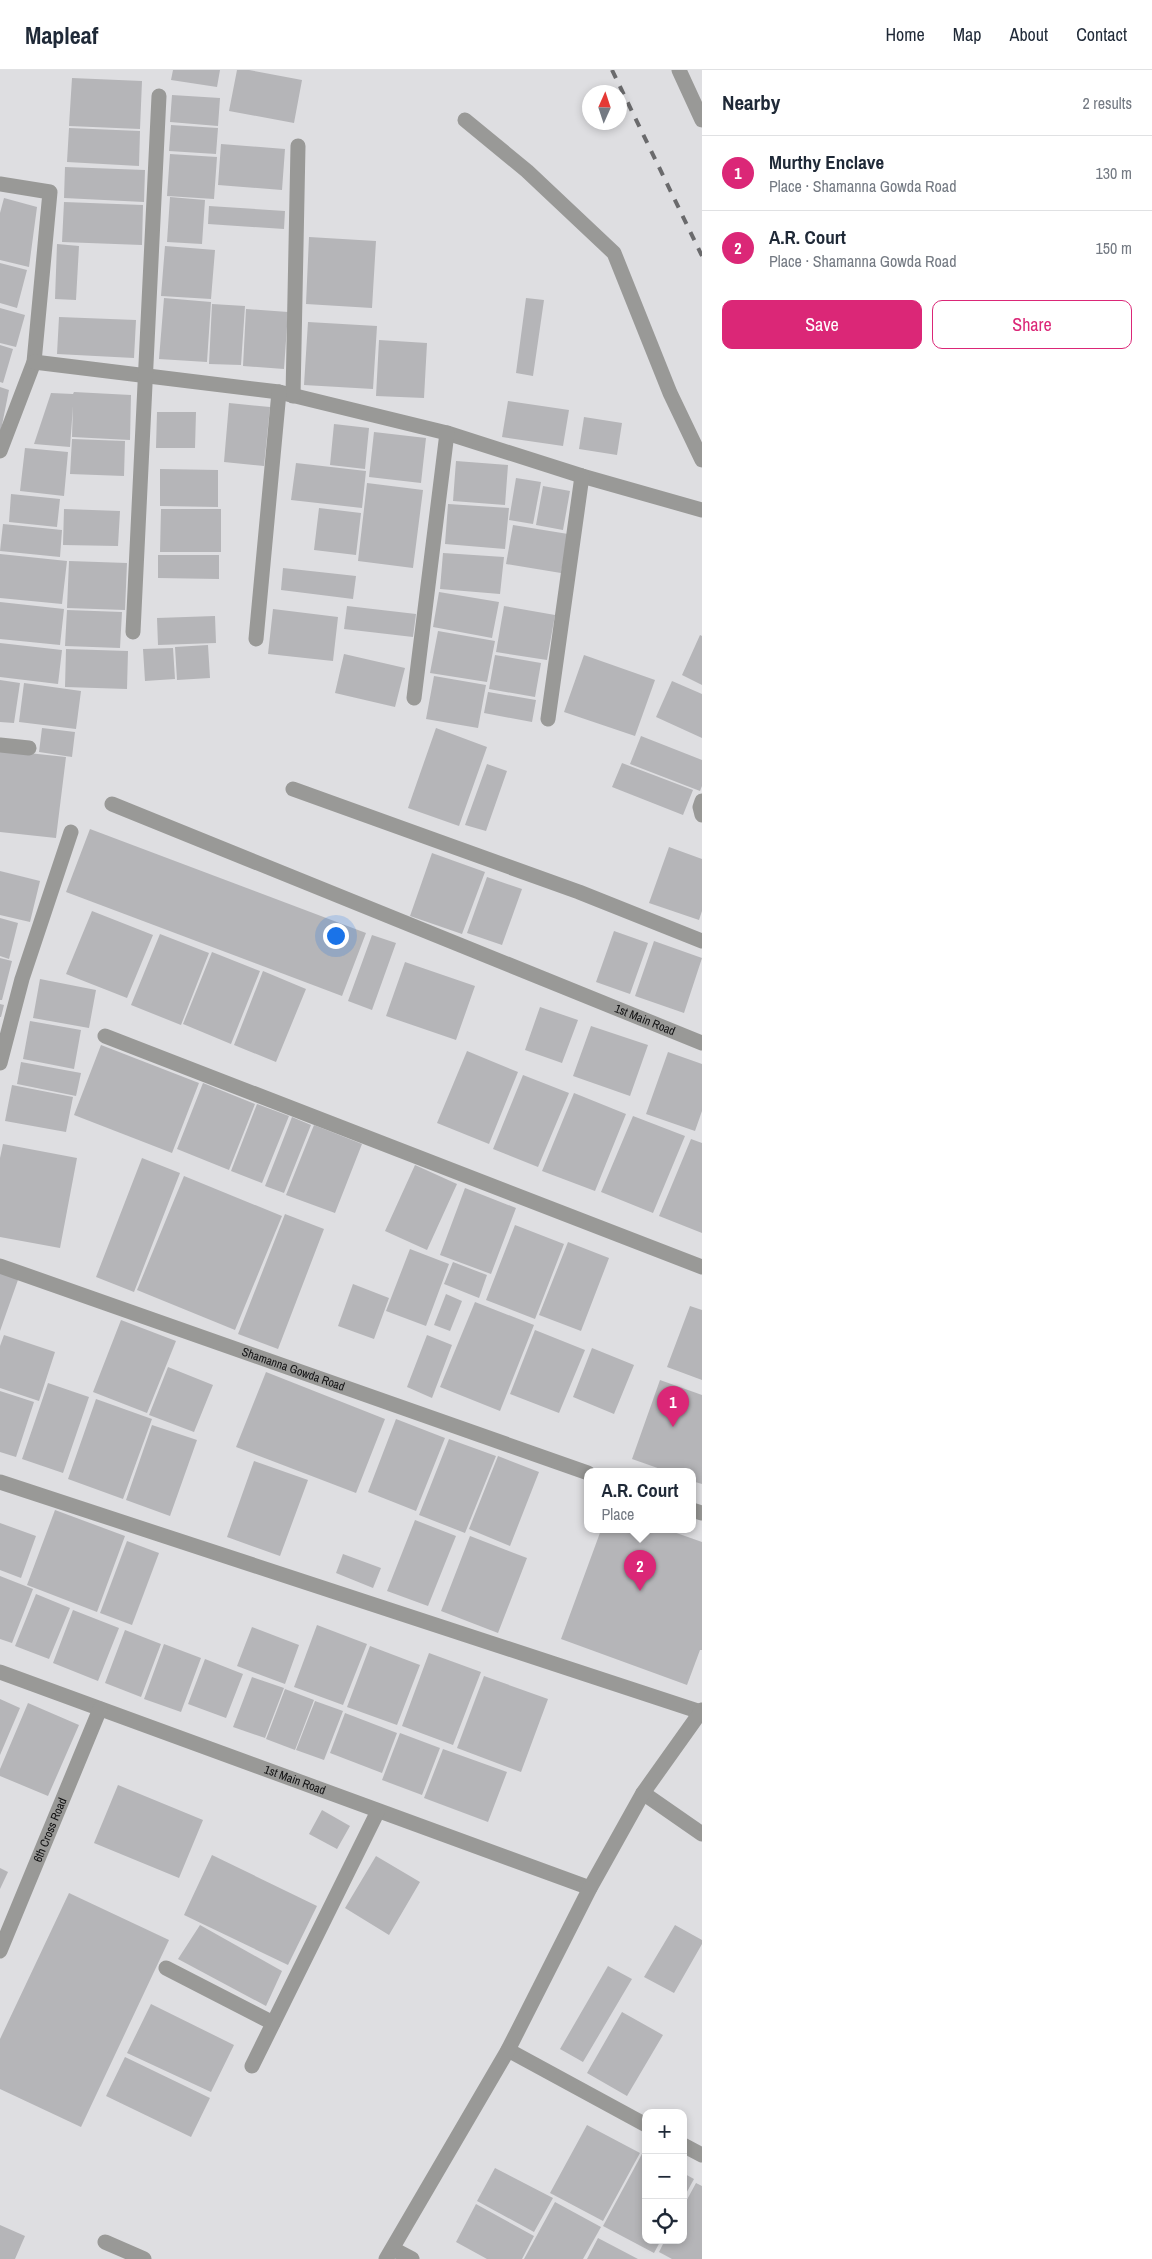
<!DOCTYPE html>
<html lang="en">
<head>
<meta charset="utf-8">
<style>
	body { margin:0; font-family:"Archivo Narrow",sans-serif; background:#f6f6f7; color:#1f2937 }
	.controls { position:absolute; right:15px; bottom:15px; display:grid; overflow:hidden; border-radius:10px; box-shadow:0 2px 8px #0003 }
	.controls button { width:45px; height:45px; display:grid; place-items:center; padding:0; border:0; border-bottom:1px solid #e0e1e3; background:#fff; color:#1f2937; font:25px sans-serif }
	.compass { position:absolute; left:582px; top:15px; width:45px; height:45px; border-radius:50%; background:#fff; box-shadow:0 2px 8px #0003; rotate:3deg }
	.you { position:absolute; left:335px; top:865px; width:18px; height:18px; margin:-12px; border:4px solid #fff; border-radius:50%; background:#1a73e8; box-shadow:0 0 0 8px #1a73e833 }
	.badge { display:grid; place-items:center; width:32px; height:32px; border-radius:50%; background:#db2777; color:#fff; font-size:16px; font-weight:700 }
	.pin { position:absolute; translate:-50% -41px; filter:drop-shadow(0 1px 2px #0008) }
	.pin::after { content:''; position:absolute; top:26px; width:18px; height:15px; background:inherit; clip-path:polygon(0 0,100% 0,50% 100%) }
	.popup { position:absolute; left:584px; top:1398px; width:112px; height:65px; box-sizing:border-box; display:grid; place-content:center; border-radius:10px; background:#fff; filter:drop-shadow(0 1px 4px #0005); font-size:16px; white-space:nowrap; color:#747a83 }
	.popup b { font-size:19px; color:#1f2937 }
	.popup::after { content:''; position:absolute; left:50%; top:100%; margin-left:-10px; border:10px solid transparent; border-top-color:#fff }
	.list { margin:0; padding:0; list-style:none }
	h2 { display:flex; justify-content:space-between; align-items:center; height:65px; margin:0; padding:0 20px; font-size:21px }
	h2 small { font-size:16px; font-weight:400; color:#747a83 }
	.list li { display:grid; grid-template-columns:32px 1fr auto; gap:15px; align-items:center; box-sizing:border-box; height:75px; padding:0 20px; border-top:1px solid #e0e1e3 }
	.list b { display:block; font-size:19px; white-space:nowrap }
	.list p { margin:0; font-size:16px; white-space:nowrap; color:#747a83 }
	.list em { font-size:16px; font-style:normal; color:#747a83 }
	.actions { display:flex; gap:10px; padding:15px 20px }
	.actions a { flex:1; padding:11px 0; border:1px solid #db2777; border-radius:10px; text-align:center; font-size:18px; color:#db2777 }
	.actions .main { background:#db2777; color:#fff }
	.icon { flex:none; width:28px; height:28px; fill:none; stroke:currentColor; stroke-width:2; stroke-linecap:round; stroke-linejoin:round }
	.map { position:relative; flex:none; width:702px; height:2189px; overflow:hidden }
	header { display:flex; align-items:center; gap:30px; box-sizing:border-box; height:70px; padding:0 25px; background:#fff; border-bottom:1px solid #e0e1e3 }
	header strong { font-size:24px }
	nav { display:flex; gap:28px; margin-inline-start:auto; font-size:18px }
	main { display:flex }
	aside { flex:1; background:#fff }
	.map>svg:first-child { display:block }
	.building { fill:#b5b5b8 }
	.lines { fill:none; stroke-linecap:round; stroke-linejoin:round }
	.minor { stroke:#999997; stroke-width:15 }
	.rail { stroke:#6a6a6c; stroke-width:4; stroke-dasharray:9 9; stroke-linecap:butt }
	.labels { text-anchor:middle; stroke-width:5; stroke-linejoin:round; paint-order:stroke }
	.street-label { font-size:12px; fill:#101011; stroke:#ebebee }
</style>
</head>
<body>
<header>
<strong>Mapleaf</strong>
<nav><a>Home</a><a>Map</a><a>About</a><a>Contact</a></nav>
</header>
<main>
<div class="map">
<svg width="702" height="2189" viewBox="0 0 702 2189">
	<rect width="100%" height="100%" fill="#dedee1"/>
	<path class="building" d="M173 0H220L217 17 171 10Z
		M237 0H249L302 10 294 53 229 41Z
		M72 8 142 11 140 59 69 56Z
		M172 25 220 28 218 56 170 52Z
		M171 55 218 58 216 84 169 81Z
		M69 58 140 61 139 96 67 92Z
		M221 74 285 79 282 120 218 115Z
		M170 84 217 87 214 129 167 126Z
		M65 97 145 100 144 132 64 128Z
		M170 127 205 130 202 174 167 172Z
		M4 128 37 137 29 197 0 190V143Z
		M64 132 143 135 142 175 62 172Z
		M209 136 285 141 284 159 208 154Z
		M309 167 376 171 372 238 306 234Z
		M57 174 79 176 76 230 55 229Z
		M165 176 215 180 211 229 161 226Z
		M0 193 27 200 17 238 0 233Z
		M164 228 211 232 207 292 159 289Z
		M526 228 544 230 533 306 516 303Z
		M212 234 245 236 241 295 209 294Z
		M0 238 25 245 16 277 0 273Z
		M246 239 288 242 284 299 243 296Z
		M59 247 136 250 134 288 57 284Z
		M308 252 377 256 373 319 304 315Z
		M379 270 427 273 424 328 376 326Z
		M0 275 13 279 3 313 0 312Z
		M0 317 9 320 1 360H0Z
		M74 322 131 325 130 370 72 367 73 336 70 377 34 374 51 323 73 324Z
		M508 331 569 340 563 376 502 367Z
		M229 333 270 337 264 396 224 392Z
		M157 342H196L195 378H156Z
		M584 347 622 353 617 385 579 379Z
		M334 354 369 358 365 399 330 395Z
		M374 362 426 368 421 413 369 407Z
		M72 369 125 371 124 406 70 404Z
		M25 378 68 382 64 426 20 421Z
		M456 391 508 395 505 435 453 431Z
		M296 393 366 401 362 438 291 430Z
		M160 399 218 400V437L160 436Z
		M516 408 541 412 533 454 509 450Z
		M367 413 423 420 413 498 358 491Z
		M543 416 570 421 563 460 536 455Z
		M11 424 60 429 57 457 9 452Z
		M448 434 509 438 505 479 445 474Z
		M319 438 361 443 356 485 314 480Z
		M64 439 120 441 118 476 63 475Z
		M161 439H221V482H160Z
		M3 454 62 460 60 487 0 481Z
		M513 455 568 464 561 503 506 494Z
		M443 483 504 487 500 524 440 519Z
		M0 484 67 491 62 534 0 528Z
		M158 485H219V509L158 508Z
		M69 491 127 493 125 540 67 538Z
		M283 498 356 506 353 529 281 520Z
		M439 522 499 532 492 568 433 557Z
		M0 532 64 539 60 575 0 569Z
		M347 536 416 544 413 567 344 559Z
		M504 536 555 545 547 590 496 582Z
		M273 539 338 547 333 591 268 584Z
		M67 540 122 542 120 578 65 576Z
		M215 546 216 573 158 575 157 548Z
		M438 561 495 571 487 612 430 603Z
		M700 565 702 566V615L682 605Z
		M0 573 62 580 58 614 0 607Z
		M208 575 210 608 177 610 175 577Z
		M173 578 175 609 145 611 143 579Z
		M66 579 128 581 127 619 65 617Z
		M344 584 405 598 395 637 335 623Z
		M495 585 541 593 535 627 489 619Z
		M584 585 655 610 635 666 564 642Z
		M434 606 486 615 478 658 426 649Z
		M0 610 20 613 14 653 0 652Z
		M672 611 702 624V668L656 647Z
		M24 613 81 621 76 659 19 652Z
		M488 622 536 630 532 652 484 643Z
		M42 658 75 662 72 687 39 682Z
		M436 658 487 677 459 756 408 738Z
		M641 666 702 690V716L700 721 630 694Z
		M0 680 66 687 56 768 0 762Z
		M622 693 693 720 683 745 612 717Z
		M487 694 507 701 486 761 465 755Z
		M90 759 366 863 342 926 66 822Z
		M669 777 702 789V841L699 850 649 833Z
		M432 783 485 802 462 864 410 846Z
		M0 801 40 811 30 852 0 845Z
		M487 807 522 819 502 875 467 863Z
		M92 841 153 865 127 928 66 904Z
		M0 848 18 853 9 889 0 886Z
		M614 861 648 873 630 924 596 912Z
		M160 864 209 883 181 955 131 935Z
		M372 865 396 873 372 940 348 931Z
		M654 871 702 888 684 943 635 926Z
		M212 882 260 901 231 974 183 954Z
		M0 888 12 891 2 930H0Z
		M405 892 475 916 456 970 386 946Z
		M263 901 306 919 276 992 234 975Z
		M40 909 96 920 89 958 33 948Z
		M0 934 4 935 1 947H0Z
		M540 937 578 950 562 993 525 980Z
		M30 951 81 960 74 999 23 989Z
		M591 956 648 975 630 1026 573 1006Z
		M101 975 199 1013 172 1083 74 1045Z
		M467 981 518 1002 489 1074 437 1053Z
		M668 982 702 994V1041L695 1061 646 1044Z
		M21 992 81 1003 76 1026 17 1014Z
		M523 1005 569 1023 538 1097 493 1079Z
		M203 1013 255 1034 229 1100 177 1079Z
		M12 1015 73 1027 66 1062 5 1051Z
		M574 1023 626 1044 595 1121 542 1101Z
		M257 1034 289 1046 262 1113 231 1101Z
		M633 1046 685 1066 653 1143 601 1122Z
		M292 1047 311 1055 284 1123 265 1116Z
		M314 1055 362 1074 335 1143 286 1125Z
		M691 1069 702 1073V1163L659 1146Z
		M3 1074 77 1088 60 1178 0 1167V1088Z
		M142 1088 180 1103 134 1222 96 1207Z
		M415 1095 457 1114 427 1180 385 1161Z
		M184 1106 282 1146 235 1260 137 1220Z
		M465 1118 516 1138 491 1204 440 1185Z
		M285 1144 324 1159 278 1279 238 1264Z
		M515 1155 564 1174 535 1249 486 1230Z
		M568 1172 609 1188 581 1261 539 1245Z
		M410 1179 449 1194 426 1256 386 1241Z
		M453 1192 487 1205 479 1228 444 1214Z
		M0 1201 19 1207 0 1261Z
		M353 1214 389 1228 374 1269 338 1256Z
		M446 1224 462 1231 450 1261 434 1255Z
		M475 1232 534 1255 500 1341 440 1317Z
		M690 1236 702 1240V1310L667 1297Z
		M121 1250 176 1271 147 1343 93 1322Z
		M535 1260 585 1280 559 1343 510 1324Z
		M4 1265 55 1282 39 1331 0 1318V1276Z
		M427 1265 452 1275 432 1328 407 1317Z
		M592 1278 634 1295 614 1344 573 1327Z
		M168 1297 213 1315 194 1362 149 1345Z
		M266 1302 385 1349 356 1423 236 1377Z
		M660 1310 702 1325V1414L692 1411V1402H669L632 1389Z
		M48 1313 89 1327 63 1403 22 1389Z
		M0 1321 34 1332 16 1387 0 1382Z
		M96 1329 152 1349 123 1429 68 1409Z
		M396 1349 445 1368 416 1441 368 1422Z
		M152 1355 197 1370 170 1446 126 1430Z
		M449 1369 496 1386 465 1463 419 1445Z
		M498 1386 539 1402 510 1476 469 1459Z
		M254 1391 308 1410 280 1486 227 1467Z
		M55 1440 125 1466 97 1542 27 1515Z
		M415 1450 456 1466 428 1536 387 1521Z
		M0 1453 36 1466 21 1508 0 1500Z
		M601 1460H668L702 1472V1580H700L687 1615 561 1569Z
		M470 1466 527 1488 498 1563 441 1541Z
		M127 1471 159 1483 132 1555 100 1543Z
		M343 1484 381 1498 373 1518 336 1503Z
		M0 1506 33 1519 12 1573 0 1569Z
		M36 1524 70 1538 49 1589 15 1576Z
		M73 1540 119 1558 98 1611 53 1593Z
		M317 1555 367 1574 343 1635 294 1617Z
		M252 1557 299 1575 285 1614 237 1596Z
		M125 1560 161 1574 141 1627 105 1613Z
		M164 1574 201 1588 181 1642 144 1629Z
		M370 1576 420 1595 397 1655 347 1637Z
		M429 1583 481 1602 453 1675 402 1656Z
		M205 1589 243 1604 226 1648 188 1634Z
		M484 1606 548 1629 521 1702 457 1678Z
		M252 1607 284 1618 265 1668 233 1657Z
		M285 1619 314 1630 295 1680 266 1669Z
		M0 1629 20 1638 0 1685Z
		M315 1631 343 1641 324 1690 296 1680Z
		M28 1633 79 1655 48 1726 0 1706V1699Z
		M345 1643 397 1663 382 1703 330 1683Z
		M400 1663 440 1678 422 1725 382 1710Z
		M443 1679 507 1702 488 1752 424 1728Z
		M118 1715 203 1750 179 1808 94 1773Z
		M322 1740 350 1756 337 1779 309 1764Z
		M212 1785 317 1836 288 1895 184 1845Z
		M376 1786 420 1812 389 1865 345 1838Z
		M0 1798 8 1802 0 1819Z
		M69 1823 169 1870 81 2057 0 2019V1969Z
		M200 1855 282 1901 266 1936 178 1889Z
		M675 1855 702 1870V1874L674 1923 644 1907Z
		M608 1896 632 1909 583 1992 560 1979Z
		M151 1934 234 1975 211 2022 127 1983Z
		M622 1942 663 1965 627 2026 587 2003Z
		M125 1987 210 2028 191 2067 106 2026Z
		M587 2055 640 2083 603 2151 550 2123Z
		M643 2082 646 2083V2170H661L654 2183 603 2156Z
		M495 2098 553 2128 534 2162 477 2131Z
		M683 2103 694 2109 683 2129Z
		M696 2113 702 2116V2189H672L659 2182 665 2170H683V2137Z
		M555 2132 601 2157 583 2189H524Z
		M476 2134 534 2166 522 2189H487L456 2172Z
		M0 2155 25 2166 15 2189H0Z
		M598 2168 638 2189H587Z"/>
	<g class="lines">
		<g class="minor">
			<path d="M679 0 702 50"/>
			<path d="M465 50 527 101 614 183 670 323 702 390"/>
			<path d="M0 114 50 122 34 292 0 381"/>
			<path d="M34 292 279 322 447 363 582 406 702 440"/>
			<path d="M293 326 298 76"/>
			<path d="M133 562 159 26"/>
			<path d="M256 569 279 322"/>
			<path d="M414 628 447 363"/>
			<path d="M548 649 582 406"/>
			<path d="M0 675 29 678"/>
			<path d="M293 719 579 822 702 871"/>
			<path d="M702 731 700 737 702 745"/>
			<path id="s1" d="M112 734 702 973"/>
			<path d="M105 966 702 1197"/>
			<path d="M0 993 22 909 71 762"/>
			<path id="s2" d="M0 1196 588 1403"/>
			<path d="M0 1412 701 1642"/>
			<path d="M692 1440 702 1443"/>
			<path id="s3" d="M0 1602 590 1818"/>
			<path d="M643 1723 702 1764"/>
			<path id="s4" d="M0 1881 100 1639"/>
			<path d="M166 1898 273 1953"/>
			<path d="M508 1980 646 2055"/>
			<path d="M252 1996 378 1741"/>
			<path d="M683 2075 702 2085"/>
			<path d="M105 2172 144 2189"/>
			<path d="M393 2179 412 2189"/>
			<path d="M386 2189 508 1980 590 1818 643 1723 702 1640"/>
		</g>
		<path class="rail" d="M612 0 702 186"/>
	</g>
	<g class="labels">
		<g class="street-label">
			<text dy="4" stroke="none"><textPath href="#s1" startOffset="575">1st Main Road</textPath></text>
			<text dy="4" stroke="none"><textPath href="#s2" startOffset="311">Shamanna Gowda Road</textPath></text>
			<text dy="4" stroke="none"><textPath href="#s3" startOffset="314">1st Main Road</textPath></text>
			<text dy="4" stroke="none"><textPath href="#s4" startOffset="131">6th Cross Road</textPath></text>
		</g>
	</g>
</svg>
<div class="controls">
<button>+</button>
<button>−</button>
<button><svg class="icon" aria-label="locate" viewBox="0 0 24 24"><circle cx="12" cy="12" r="6"/><path d="M12 2v4M12 18v4M2 12h4M18 12h4"/></svg></button>
</div>
<svg class="compass" viewBox="-18 -18 36 36"><path d="M0-13l5 13h-10z" fill="#e53935"/><path d="M0 13l5-13h-10z" fill="#747a83"/></svg>
<div class="you"></div>
<div class="pin badge" style="left:673px;top:1357px">1</div>
<div class="pin badge" style="left:640px;top:1521px">2</div>
<div class="popup"><b>A.R. Court</b>Place</div>
</div>
<aside>
<h2>Nearby<small>2 results</small></h2>
<ul class="list">
<li><span class="badge">1</span><div><b>Murthy Enclave</b><p>Place · Shamanna Gowda Road</p></div><em>130 m</em></li>
<li><span class="badge">2</span><div><b>A.R. Court</b><p>Place · Shamanna Gowda Road</p></div><em>150 m</em></li>
</ul>
<div class="actions"><a class="main">Save</a><a>Share</a></div>
</aside>
</main>
</body>
</html>
